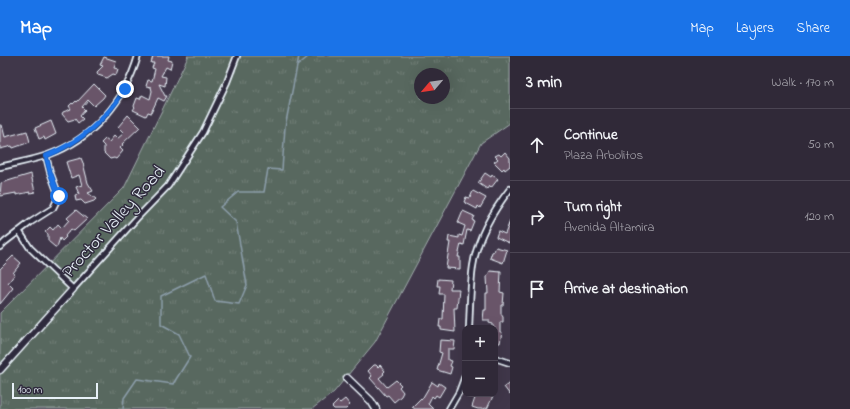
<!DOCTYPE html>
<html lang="en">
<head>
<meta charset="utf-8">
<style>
	body { margin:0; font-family:"Indie Flower",sans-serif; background:#3c3543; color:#f1f3f6 }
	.controls { position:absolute; right:12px; bottom:12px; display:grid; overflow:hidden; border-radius:8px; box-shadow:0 4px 16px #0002 }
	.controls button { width:36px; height:36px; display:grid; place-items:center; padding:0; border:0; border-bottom:1px solid #4b4553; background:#302938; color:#f1f3f6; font:20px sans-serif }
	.compass { position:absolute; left:414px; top:12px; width:36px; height:36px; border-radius:50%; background:#302938; box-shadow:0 4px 16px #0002; rotate:241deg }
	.scale { position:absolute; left:12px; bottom:10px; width:86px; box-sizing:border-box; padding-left:4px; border:2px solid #e8f1f8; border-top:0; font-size:11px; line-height:14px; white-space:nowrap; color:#e8f1f8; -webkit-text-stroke:3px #2f2a3d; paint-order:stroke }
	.stop { position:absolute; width:12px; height:12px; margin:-9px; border:3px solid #1a73e8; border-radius:50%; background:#fff }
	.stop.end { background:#1a73e8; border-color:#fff; box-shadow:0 1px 4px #0008 }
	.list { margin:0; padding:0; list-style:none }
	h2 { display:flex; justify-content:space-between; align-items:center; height:52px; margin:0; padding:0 16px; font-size:17px }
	h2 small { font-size:13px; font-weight:400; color:#a8a6ae }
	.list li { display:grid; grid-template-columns:26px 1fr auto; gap:12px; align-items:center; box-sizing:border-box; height:72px; padding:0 16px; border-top:1px solid #4b4553 }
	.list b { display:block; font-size:15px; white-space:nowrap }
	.list p { margin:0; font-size:13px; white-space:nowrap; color:#a8a6ae }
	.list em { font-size:13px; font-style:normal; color:#a8a6ae }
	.icon { flex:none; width:22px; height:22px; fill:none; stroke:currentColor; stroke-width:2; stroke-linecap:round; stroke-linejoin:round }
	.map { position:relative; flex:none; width:510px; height:353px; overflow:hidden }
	header { display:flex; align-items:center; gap:24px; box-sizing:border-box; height:56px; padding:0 20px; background:#1a73e8; color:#fff }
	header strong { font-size:19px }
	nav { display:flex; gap:22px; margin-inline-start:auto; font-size:14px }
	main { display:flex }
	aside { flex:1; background:#302938 }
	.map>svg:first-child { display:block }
	.grass { fill:url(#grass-tufts); stroke:#a0acac; fill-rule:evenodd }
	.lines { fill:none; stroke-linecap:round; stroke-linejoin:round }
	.stream { stroke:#8c9eab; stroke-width:1.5 }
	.building { fill:#695469; stroke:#e8f1f8 }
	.street-casing { stroke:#e8f1f8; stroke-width:8 }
	.secondary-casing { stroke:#e8f1f8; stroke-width:9 }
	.street { stroke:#2f2a3d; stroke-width:4.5 }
	.secondary { stroke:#2f2a3d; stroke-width:6 }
	.route { stroke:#1a73e8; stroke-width:5 }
	.labels { text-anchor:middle; stroke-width:3; stroke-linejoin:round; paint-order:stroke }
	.street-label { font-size:18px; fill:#e8f1f8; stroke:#2f2a3d }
</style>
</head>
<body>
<header>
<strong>Map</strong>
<nav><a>Map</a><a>Layers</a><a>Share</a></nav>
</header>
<main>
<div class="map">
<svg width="510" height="353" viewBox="0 0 510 353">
	<defs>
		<pattern id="grass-tufts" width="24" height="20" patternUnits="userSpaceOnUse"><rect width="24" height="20" fill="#59685f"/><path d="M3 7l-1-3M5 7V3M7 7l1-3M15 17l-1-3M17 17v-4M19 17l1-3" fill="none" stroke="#717e77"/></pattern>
	</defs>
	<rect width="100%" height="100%" fill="#40374a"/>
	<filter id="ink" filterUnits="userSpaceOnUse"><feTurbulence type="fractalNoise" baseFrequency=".025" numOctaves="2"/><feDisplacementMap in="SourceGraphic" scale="8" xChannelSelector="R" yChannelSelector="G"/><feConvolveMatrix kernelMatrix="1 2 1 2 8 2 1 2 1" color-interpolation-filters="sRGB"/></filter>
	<g filter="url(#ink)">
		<path class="grass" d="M187 0H510V67L481 87 375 286 334 336 312 353H0V257L124 132 188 1ZM420 18H444V42H420Z"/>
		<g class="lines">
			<path class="stream" d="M297 10 309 0
				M123 353 124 342 137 323 173 328 190 301 179 278 161 268V240L206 218 215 245 239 248 247 229 236 166 220 151 238 136H264L268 113 282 114 285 71 299 0"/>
		</g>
		<path class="building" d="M153 0H169L168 4 172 5 170 13 166 11 161 20 166 21 165 30 159 28 165 40H167L164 45 158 42 151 57 148 56 146 60 133 54 135 51 134 50 137 42 140 43 142 39 150 43 152 35 151 31 146 30 148 24 152 25 155 13 152 12 154 7H151Z
			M104 1 116 5 114 12 118 13 116 19 113 18 107 22 98 19 97 16 103 10 100 9Z
			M94 28 105 39 103 42 94 50 88 44 82 51 85 54 80 60 83 63 78 67 75 63 68 65 62 58 63 56 71 53 69 50 72 47 73 48 76 45 77 46Z
			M128 59 140 71 122 88 123 89 120 92 123 95 116 103 114 102 110 103 104 97V90L101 87 105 83 109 86 114 80 117 83 124 77 118 71Z
			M51 65 56 78 45 84 44 81 39 83 35 72Z
			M0 69H2L5 81 27 75 30 86 13 92 12 90 0 93Z
			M505 96 510 102V110L505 114 504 112 502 114 494 106 498 103 495 100 499 98 501 100Z
			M81 102 83 107 88 127 93 135 88 137 96 143 94 145 85 148 81 144 76 145 75 139 79 138 76 131 82 129 79 119 71 122 66 106Z
			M485 117 491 121 492 119 498 123 491 132 489 130 487 133 478 127Z
			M31 118 35 136 30 137V136L16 139V137L0 140 1 127Z
			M473 135 486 142 480 152 478 150 477 153 464 146 466 141 470 142Z
			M76 154 87 163 74 175 71 173 65 180 66 181 62 185 60 182 57 191H55L48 185V178L45 176 50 171 53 174 58 168 62 172 69 164 67 162Z
			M463 155 474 160 472 164 474 165 470 175 467 174 464 189 461 188 458 201H460V213L446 212 450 186H448L449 180 459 182V179L462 180 465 170 458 167Z
			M510 165 509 187 496 181 498 175 505 178Z
			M496 191 507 194 503 207 490 202 492 196 494 195Z
			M13 200 21 207 13 217 15 218 8 227 13 232 0 248V213Z
			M490 215 501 216 500 236 504 237 503 249H501V258L503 261V266H500V276H502L500 287H495V272H493V268L489 267V264H483L484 254H486V237H488L487 221Z
			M438 223 451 224 450 233H459L457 252H454L455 276 441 274V271H439L440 263H443L444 238H439L440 230H437Z
			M440 284 455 285 454 293H448V304L452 305 450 310 452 311 450 318 437 314 442 297 439 296Z
			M374 309H376L378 311 380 309 385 315 383 317 384 318 379 322 387 331 396 324 401 329 399 331 403 336 401 340 394 346 388 339 386 340 370 322 372 320 368 315Z
			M432 326 438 330 439 327 445 331 439 341 436 339 434 342 432 340 428 348 433 353H415L412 351 421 342 422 343Z
			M510 327V339L504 331Z
			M467 338H482L487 340V338L492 341 493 340 487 353 485 352 484 353H478L472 351 475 342Z
			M345 343 350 349 346 353H334L332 351 338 345 340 347Z"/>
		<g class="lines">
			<defs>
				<path id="street" d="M0 111C16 107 33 104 48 99 93 83 125 45 138 0
					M19 175 30 192 73 233 137 162 168 130 203 76 227 26 237 0
					M0 191 5 186 31 166 53 152 59 140 50 116 46 100
					M469 272C470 252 470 231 473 210 477 182 493 155 510 133
					M495 302 510 307
					M449 353 459 336 465 320"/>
				<path id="secondary" d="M0 314 73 233
					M347 322 371 345 376 353"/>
			</defs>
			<use href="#street" class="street-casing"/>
			<use href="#secondary" class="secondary-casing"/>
			<use href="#street" class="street"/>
			<use href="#secondary" class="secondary"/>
		</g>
	</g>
	<g class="lines" filter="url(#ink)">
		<path class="route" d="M59 140 50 116 46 100C81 86 106 64 125 33"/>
	</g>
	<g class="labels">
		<g class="street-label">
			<text transform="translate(113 165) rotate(-48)" y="6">Proctor Valley Road</text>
		</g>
	</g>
</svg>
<div class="controls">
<button>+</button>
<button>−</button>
</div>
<svg class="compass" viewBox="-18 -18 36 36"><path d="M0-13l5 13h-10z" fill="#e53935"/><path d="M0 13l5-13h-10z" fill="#a8a6ae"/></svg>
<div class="scale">100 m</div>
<div class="stop" style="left:59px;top:140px"></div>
<div class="stop end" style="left:125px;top:33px"></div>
</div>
<aside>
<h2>3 min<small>Walk · 170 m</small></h2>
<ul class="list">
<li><svg class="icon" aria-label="ahead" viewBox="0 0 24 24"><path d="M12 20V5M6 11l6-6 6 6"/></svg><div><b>Continue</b><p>Plaza Arbolitos</p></div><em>50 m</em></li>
<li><svg class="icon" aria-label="right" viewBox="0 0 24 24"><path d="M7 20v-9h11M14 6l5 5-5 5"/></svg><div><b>Turn right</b><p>Avenida Altamira</p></div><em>120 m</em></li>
<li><svg class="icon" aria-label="arrive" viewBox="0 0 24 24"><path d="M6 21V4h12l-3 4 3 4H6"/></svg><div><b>Arrive at destination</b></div></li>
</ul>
</aside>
</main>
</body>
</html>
